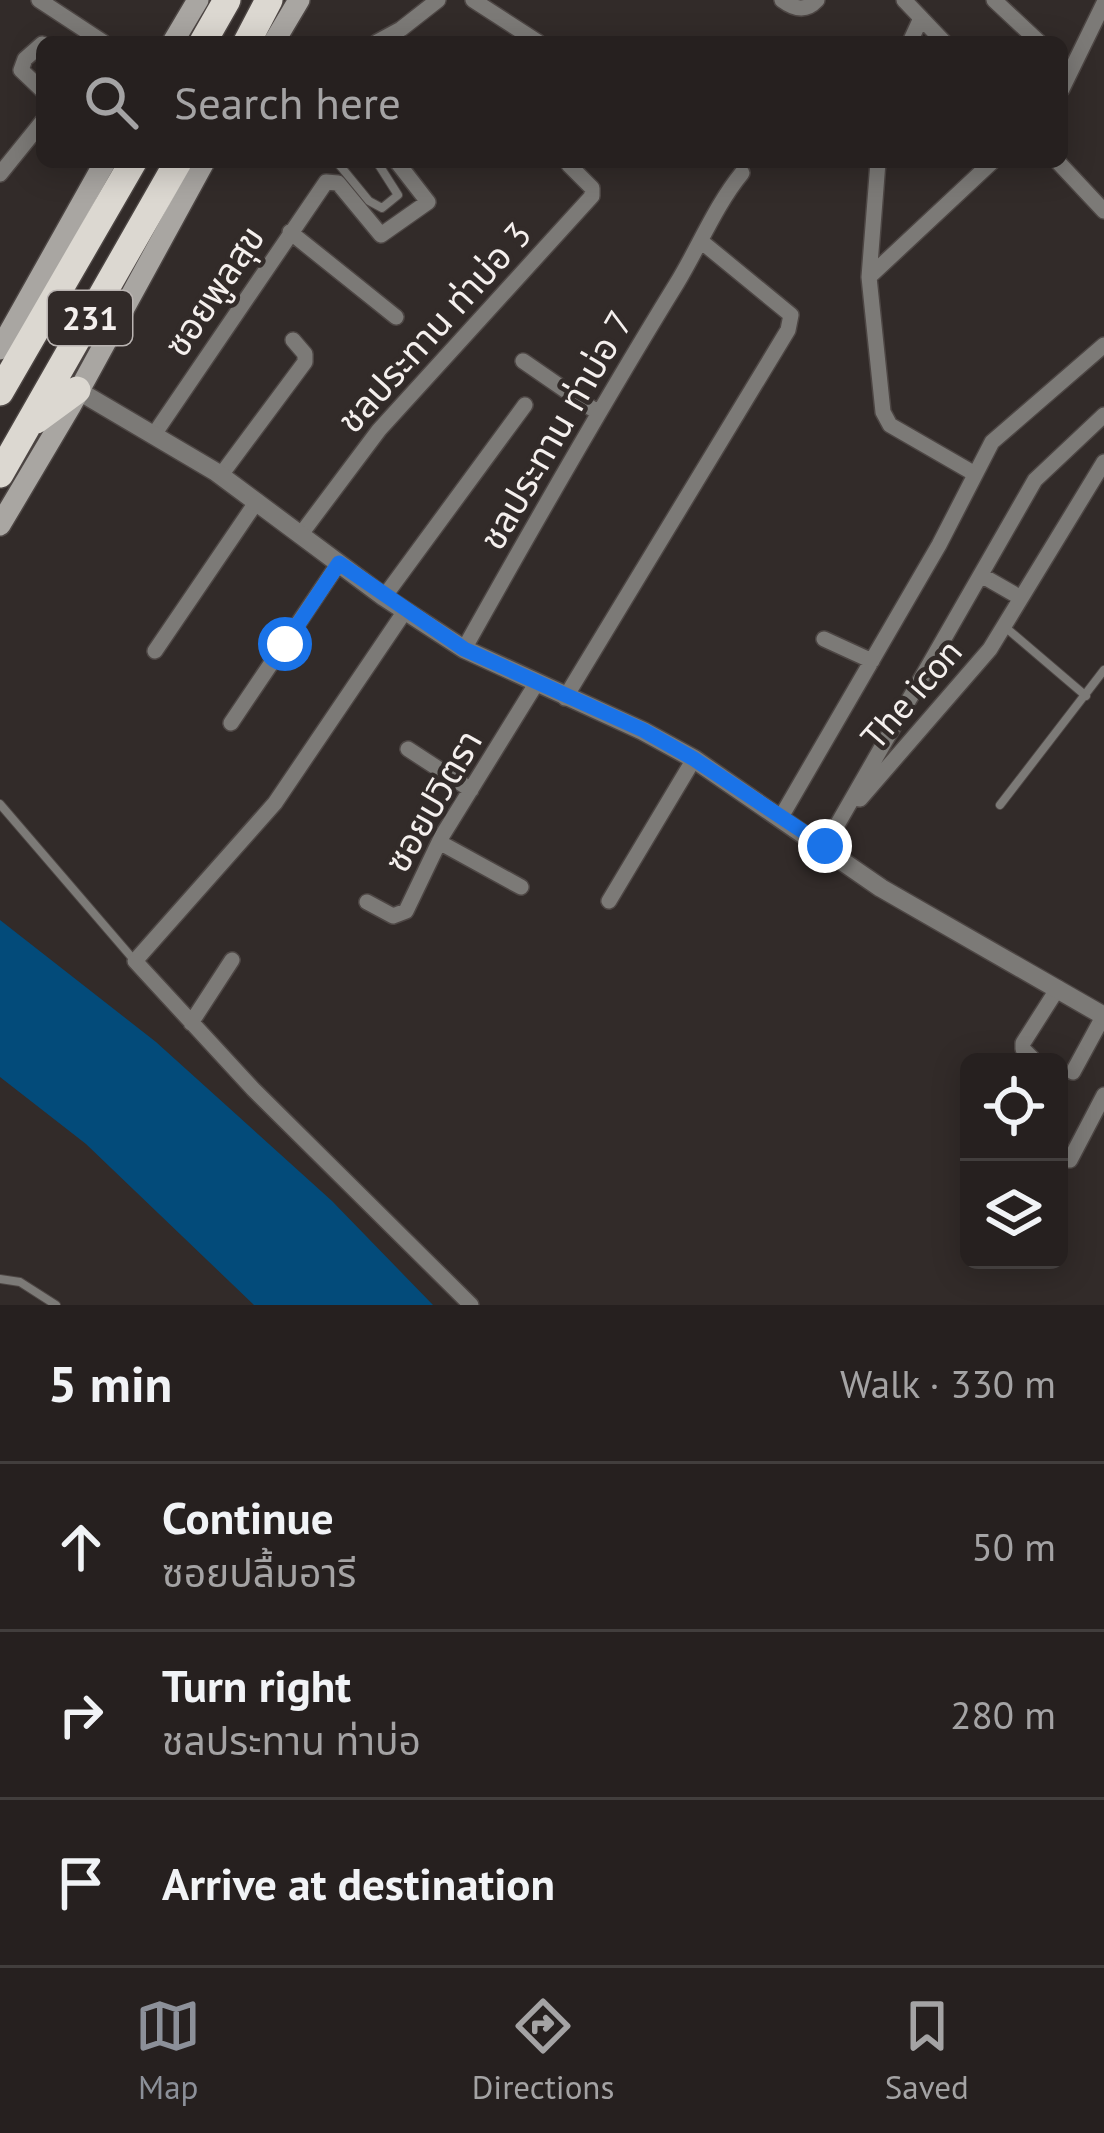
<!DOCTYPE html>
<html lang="en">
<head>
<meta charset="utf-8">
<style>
	body { margin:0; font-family:"PT Sans","Noto Sans Thai",sans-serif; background:#322d2c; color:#f1f3f6 }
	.controls { position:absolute; right:36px; bottom:36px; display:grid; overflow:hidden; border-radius:18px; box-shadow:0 6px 30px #0003 }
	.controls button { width:108px; height:108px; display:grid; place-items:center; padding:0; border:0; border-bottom:3px solid #423e3d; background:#26201f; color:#f1f3f6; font:60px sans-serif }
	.stop { position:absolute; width:36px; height:36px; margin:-27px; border:9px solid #1a73e8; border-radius:50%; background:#fff }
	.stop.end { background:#1a73e8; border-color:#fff; box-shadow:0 3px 12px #0008 }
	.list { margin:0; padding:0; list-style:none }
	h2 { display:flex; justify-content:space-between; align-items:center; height:156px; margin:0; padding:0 48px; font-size:51px }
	h2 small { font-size:39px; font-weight:400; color:#a4a3a4 }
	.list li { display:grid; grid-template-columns:78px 1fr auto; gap:36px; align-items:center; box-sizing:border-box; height:168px; padding:0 48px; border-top:3px solid #423e3d }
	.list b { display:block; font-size:45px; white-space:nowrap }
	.list p { margin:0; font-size:39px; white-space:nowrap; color:#a4a3a4 }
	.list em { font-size:39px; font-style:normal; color:#a4a3a4 }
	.icon { flex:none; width:66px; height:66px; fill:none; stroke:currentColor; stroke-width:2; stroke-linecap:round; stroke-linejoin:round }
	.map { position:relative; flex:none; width:1104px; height:1305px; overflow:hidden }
	.search { position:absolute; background:#26201f; box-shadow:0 6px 30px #0003; left:36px; right:36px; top:36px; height:132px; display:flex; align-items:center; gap:30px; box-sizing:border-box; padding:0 42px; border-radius:18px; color:#a4a3a4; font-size:45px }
	.sheet { height:660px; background:#26201f }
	nav { display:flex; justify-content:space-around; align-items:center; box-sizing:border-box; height:168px; border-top:3px solid #423e3d; background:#26201f; font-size:33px; color:#a4a3a4 }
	nav a { display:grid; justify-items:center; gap:6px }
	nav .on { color:#8c9099 }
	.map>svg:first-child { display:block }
	.water { fill:#034b7a }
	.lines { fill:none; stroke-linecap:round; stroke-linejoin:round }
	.service-casing { stroke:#4d4644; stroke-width:10 }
	.minor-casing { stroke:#4d4644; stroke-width:18 }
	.tertiary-casing { stroke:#4d4644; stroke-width:21 }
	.secondary-casing { stroke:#4d4644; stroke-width:24 }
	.trunk-casing { stroke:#4d4644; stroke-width:30 }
	.service { stroke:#7c7a77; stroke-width:8 }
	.minor { stroke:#7c7a77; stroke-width:15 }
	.tertiary { stroke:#7c7a77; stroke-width:18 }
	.secondary { stroke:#a9a6a2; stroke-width:21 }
	.trunk { stroke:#dcd8d1; stroke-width:27 }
	.route { stroke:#1a73e8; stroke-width:15 }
	.labels { text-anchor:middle; stroke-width:9; stroke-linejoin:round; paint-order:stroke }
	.shield { fill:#322b29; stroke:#bab4b2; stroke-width:3 }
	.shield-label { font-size:33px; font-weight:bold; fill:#f4efed }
	.street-label { font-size:36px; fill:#f4efed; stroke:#322b29 }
</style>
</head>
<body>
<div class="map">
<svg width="1104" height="1305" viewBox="0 0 1104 1305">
	<rect width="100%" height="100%" fill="#322b29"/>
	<path class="water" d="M0 920 156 1042 332 1201 433 1305H254L86 1144 0 1077Z"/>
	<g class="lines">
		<defs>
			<path id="service" d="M337 162 369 201 382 208 398 195 377 162
				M1005 627 1086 696
				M0 804 134 960
				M1000 805 1104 670
				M0 1279 20 1282 56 1305"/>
			<path id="minor" d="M39 0 103 42
				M473 0 538 42
				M782 0C794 9 806 12 817 0
				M904 0 944 42
				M994 0 1039 42
				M377 42 401 29 438 0
				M910 42 921 18
				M42 44 25 59 21 70 42 90
				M1062 89 1104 3
				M878 162 869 277 883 412 890 425 975 474
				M1058 162 1104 211
				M0 174 42 122
				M290 232 396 317
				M869 277 992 162
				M523 361 597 412
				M153 436 326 182 338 183 381 235 428 202 397 162
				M221 475 305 362V354L293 340
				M301 534 379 430 592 196V188L569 165
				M981 575 1021 598
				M384 597 525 405
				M405 611 275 803 135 961 253 1089 471 1305
				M824 639 872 661
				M464 649C533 526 603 403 677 283 699 247 715 206 742 173
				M155 651 257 501
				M565 698 788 330 791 315 702 242
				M231 723 339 563
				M408 749 471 790
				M860 799 990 649 1104 462
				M781 817 939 545 992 442 1104 345
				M439 842 521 887
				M825 846 1035 480 1104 415
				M609 901 694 759
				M367 902 393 916 406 911 442 836 536 684
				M191 1023 232 960
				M1032 1058 1023 1049V1043L1058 988
				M1073 1072 1104 1015
				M1070 1160 1104 1095"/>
			<path id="tertiary" d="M77 390 216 472 384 597 464 649 643 731 694 759 881 888 1104 1016"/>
			<path id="secondary" d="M173 42 198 0
				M274 42 299 0
				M0 349 105 162
				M0 525 70 407 204 162"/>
			<path id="trunk" d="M203 42 227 0
				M247 42 269 0
				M0 392 133 162
				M36 420 77 390
				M0 474 178 162"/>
		</defs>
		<use href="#service" class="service-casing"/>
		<use href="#minor" class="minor-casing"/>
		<use href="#tertiary" class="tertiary-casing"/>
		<use href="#secondary" class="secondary-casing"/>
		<use href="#trunk" class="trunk-casing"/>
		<use href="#service" class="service"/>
		<use href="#minor" class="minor"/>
		<use href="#tertiary" class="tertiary"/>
		<use href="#secondary" class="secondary"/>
		<use href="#trunk" class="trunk"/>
	</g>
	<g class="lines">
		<path class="route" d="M285 644 339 563 464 649 643 730 694 759 825 846"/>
	</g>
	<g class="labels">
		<rect class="shield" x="48" y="291" width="84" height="54" rx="9"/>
		<g class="shield-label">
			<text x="90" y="330">231</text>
		</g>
		<g class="street-label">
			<text transform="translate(214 291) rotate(-56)" y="13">ซอยพูลสุข</text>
			<text transform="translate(434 327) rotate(-48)" y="13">ชลประทาน ท่าบ่อ 3</text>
			<text transform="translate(556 430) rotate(-60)" y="13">ชลประทาน ท่าบ่อ 7</text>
			<text transform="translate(911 694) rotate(-49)" y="13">The icon</text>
			<text transform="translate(433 801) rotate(-60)" y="13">ซอยปวิตรา</text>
		</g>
	</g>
</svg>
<div class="controls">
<button><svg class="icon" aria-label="locate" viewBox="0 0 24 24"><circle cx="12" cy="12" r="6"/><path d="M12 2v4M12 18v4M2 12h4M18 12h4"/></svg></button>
<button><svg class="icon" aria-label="layers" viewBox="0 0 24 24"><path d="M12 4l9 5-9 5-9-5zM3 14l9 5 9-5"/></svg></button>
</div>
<div class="stop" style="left:285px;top:644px"></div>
<div class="stop end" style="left:825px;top:846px"></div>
<div class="search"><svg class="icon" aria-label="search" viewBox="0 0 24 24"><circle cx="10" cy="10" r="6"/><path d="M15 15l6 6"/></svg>Search here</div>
</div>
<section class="sheet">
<h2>5 min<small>Walk · 330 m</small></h2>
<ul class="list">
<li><svg class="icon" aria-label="ahead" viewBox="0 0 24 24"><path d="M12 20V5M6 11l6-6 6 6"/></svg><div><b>Continue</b><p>ซอยปลื้มอารี</p></div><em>50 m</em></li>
<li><svg class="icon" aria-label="right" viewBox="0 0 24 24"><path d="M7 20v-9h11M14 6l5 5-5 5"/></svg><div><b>Turn right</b><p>ชลประทาน ท่าบ่อ</p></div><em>280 m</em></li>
<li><svg class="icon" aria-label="arrive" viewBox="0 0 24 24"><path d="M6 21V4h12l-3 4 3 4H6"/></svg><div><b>Arrive at destination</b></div></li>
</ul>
</section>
<nav>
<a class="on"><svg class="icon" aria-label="map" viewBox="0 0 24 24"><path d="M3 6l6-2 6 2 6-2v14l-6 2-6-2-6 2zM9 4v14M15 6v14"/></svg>Map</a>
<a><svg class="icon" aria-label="directions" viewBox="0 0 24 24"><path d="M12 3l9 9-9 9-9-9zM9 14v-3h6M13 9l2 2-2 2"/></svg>Directions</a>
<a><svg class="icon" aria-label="saved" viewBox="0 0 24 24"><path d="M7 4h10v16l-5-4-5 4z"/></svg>Saved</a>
</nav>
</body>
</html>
